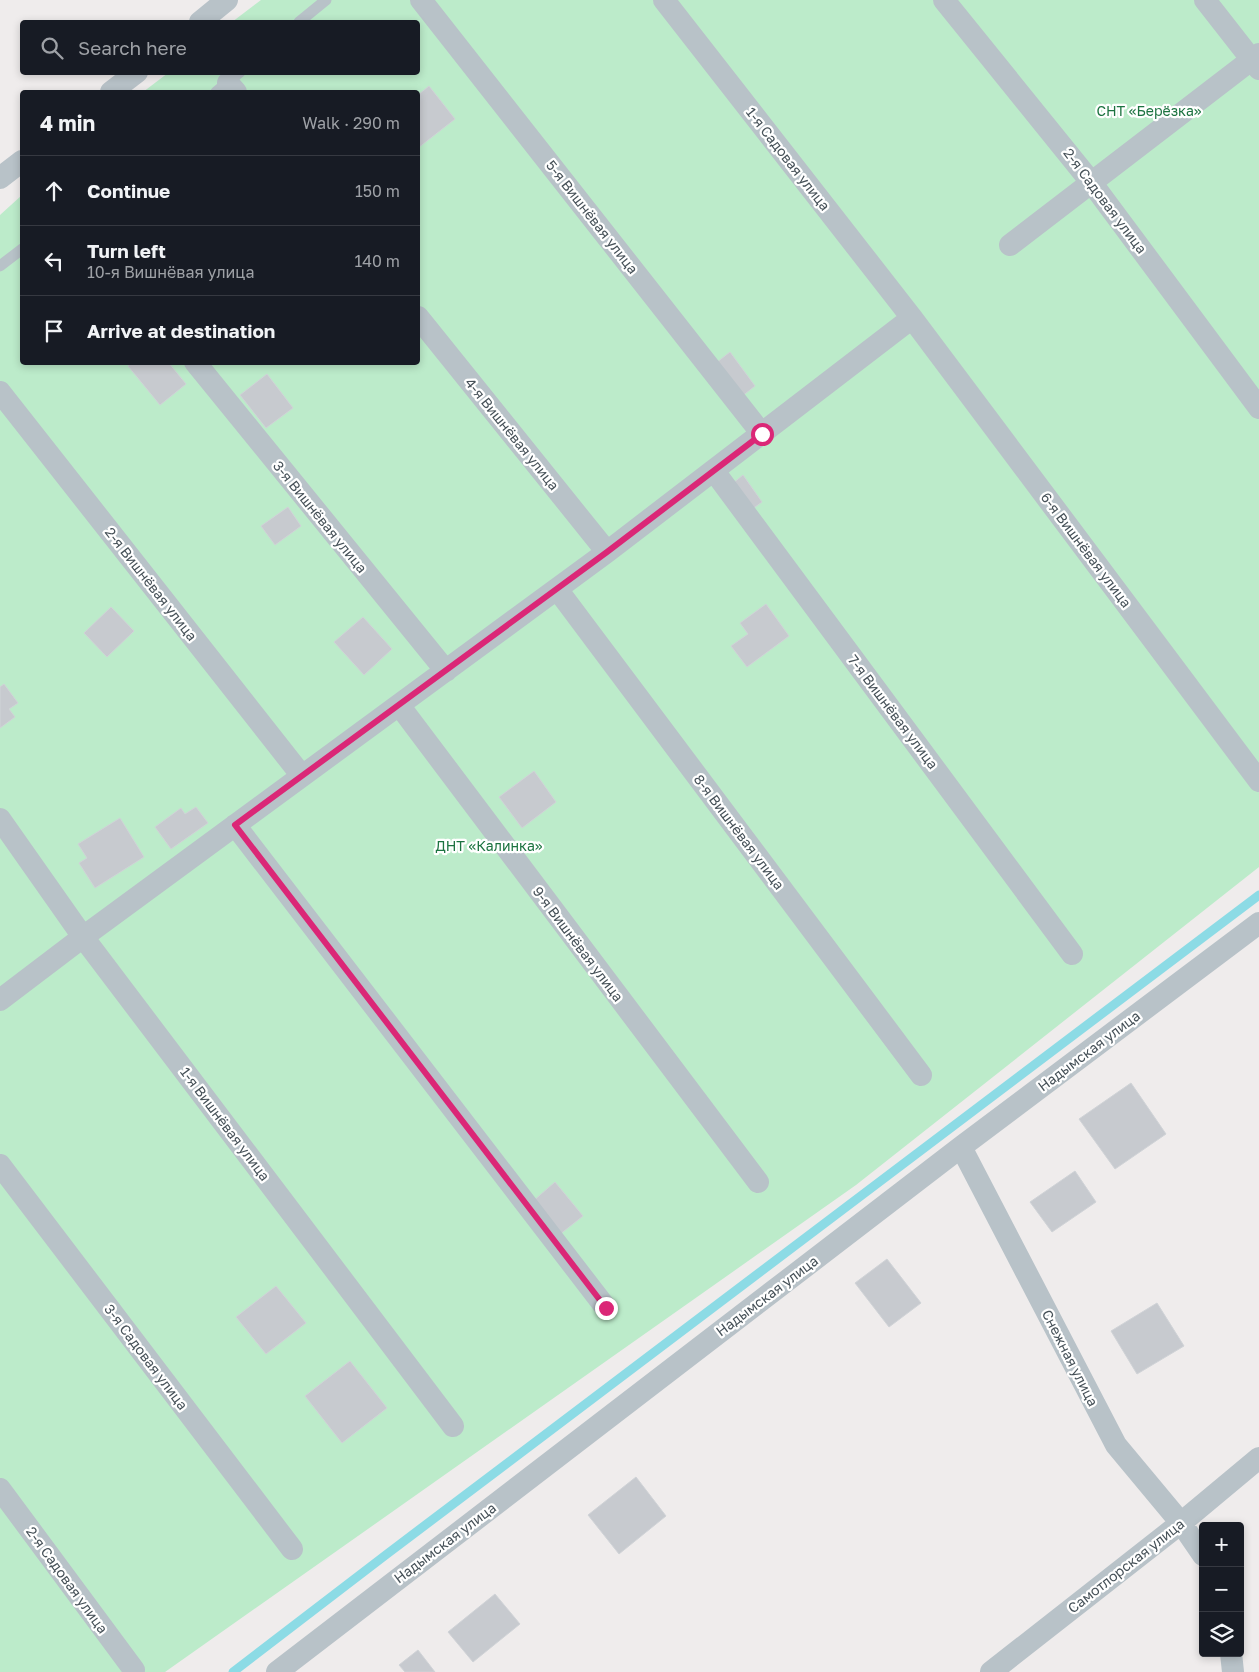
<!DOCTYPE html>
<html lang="en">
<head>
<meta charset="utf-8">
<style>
	body { margin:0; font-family:"Golos Text",sans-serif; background:#20242c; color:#f1f3f6 }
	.controls { position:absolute; right:15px; bottom:15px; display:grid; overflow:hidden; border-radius:5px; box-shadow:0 2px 8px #0003 }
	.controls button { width:45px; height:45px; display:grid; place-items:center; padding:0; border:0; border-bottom:1px solid #363941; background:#171b24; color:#f1f3f6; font:25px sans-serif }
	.stop { position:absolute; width:15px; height:15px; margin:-11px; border:4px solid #db2777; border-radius:50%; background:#fff }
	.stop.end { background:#db2777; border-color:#fff; box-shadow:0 1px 5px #0008 }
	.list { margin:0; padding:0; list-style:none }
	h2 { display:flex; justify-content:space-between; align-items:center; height:65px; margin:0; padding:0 20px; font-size:21px }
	h2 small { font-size:16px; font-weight:400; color:#9ea1a6 }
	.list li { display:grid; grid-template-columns:32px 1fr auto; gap:15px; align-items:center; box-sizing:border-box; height:70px; padding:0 20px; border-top:1px solid #363941 }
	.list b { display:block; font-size:19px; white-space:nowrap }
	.list p { margin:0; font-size:16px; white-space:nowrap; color:#9ea1a6 }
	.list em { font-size:16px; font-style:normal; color:#9ea1a6 }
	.icon { flex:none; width:28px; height:28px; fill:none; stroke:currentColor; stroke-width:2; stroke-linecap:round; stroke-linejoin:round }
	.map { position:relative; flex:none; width:1259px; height:1672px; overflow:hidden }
	.search { position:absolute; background:#171b24; box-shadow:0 2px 8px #0003; left:20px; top:20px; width:400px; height:55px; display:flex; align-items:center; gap:12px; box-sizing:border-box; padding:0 18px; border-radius:5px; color:#9ea1a6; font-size:19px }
	.panel { position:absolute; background:#171b24; box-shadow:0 2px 8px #0003; left:20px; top:90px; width:400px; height:275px; border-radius:5px }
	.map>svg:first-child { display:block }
	.garden { fill:#bcebca }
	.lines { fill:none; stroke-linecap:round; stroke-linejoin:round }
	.stream { stroke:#8cdbe5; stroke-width:9 }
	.building { fill:#c7cacf; stroke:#d0d3d7 }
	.service { stroke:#b8c2c8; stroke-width:11 }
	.minor { stroke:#b8c2c8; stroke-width:22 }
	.route { stroke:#db2777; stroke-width:6 }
	.labels { text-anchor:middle; stroke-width:4.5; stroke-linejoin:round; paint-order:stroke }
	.park-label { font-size:14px; fill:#1c7340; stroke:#fff }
	.street-label { font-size:14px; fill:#465158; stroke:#fff }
</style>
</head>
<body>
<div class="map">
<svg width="1259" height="1672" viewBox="0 0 1259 1672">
	<rect width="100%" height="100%" fill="#efecec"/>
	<path class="garden" d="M261 0H1259V867L856 1185 165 1672H0V215L22 195V362H418V92H143L168 73 418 72V22H232Z"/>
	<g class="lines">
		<path class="stream" d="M233 1672 387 1554 1259 895"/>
	</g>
	<path class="building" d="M429 86 455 119 418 148V95Z
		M730 352 755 386 741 397 716 363Z
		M133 362H168L186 384 160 405 128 366Z
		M267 374 293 408 266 428 240 395Z
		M743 475 762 502 751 510 732 484Z
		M288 507 301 526 275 545 261 526Z
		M766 604 789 636 747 667 731 646 748 634 740 623Z
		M111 607 134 631 107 657 84 633Z
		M363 617 392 649 364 675 334 642Z
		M4 684 18 703 9 709 15 717 0 728V687Z
		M534 771 556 802 522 828 499 797Z
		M196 807 208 823 171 849 155 827 181 808 185 814Z
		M120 818 144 857 95 888 79 863 87 858 78 844Z
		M1131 1083 1166 1134 1115 1169 1079 1119Z
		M1075 1171 1096 1202 1052 1232 1030 1202Z
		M555 1182 583 1216 559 1235 532 1202Z
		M887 1259 921 1303 889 1327 855 1283Z
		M276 1286 306 1323 266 1354 236 1317Z
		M1157 1303 1184 1346 1137 1374 1111 1331Z
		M350 1361 387 1408 342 1443 305 1396Z
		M636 1477 666 1516 619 1554 588 1515Z
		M495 1594 520 1624 473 1662 448 1632Z
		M418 1650 435 1672H405L399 1665Z"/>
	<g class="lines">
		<path class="service" d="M299 22 326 0
			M216 92 240 72
			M0 266 22 249"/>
		<path class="minor" d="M421 0 762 434
			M664 0 912 318 1259 781
			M944 0 1091 182 1259 408
			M1205 0 1259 69
			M200 22 227 0
			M228 83 236 92
			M111 92 137 72
			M0 178 22 161
			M1010 245 1259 54
			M418 317 607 552
			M195 362 446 671
			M0 392 302 776
			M714 471 1072 954
			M557 589 921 1075
			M399 705 758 1182
			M0 819 83 937 453 1426
			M235 825 606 1308
			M0 1000 83 937 607 552 912 318
			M961 1147 1116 1445 1181 1523 1203 1555
			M0 1165 292 1549
			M0 1489 134 1670
			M1231 1653 1233 1672
			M277 1672 961 1147 1259 923
			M991 1672 1181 1523 1259 1458"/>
	</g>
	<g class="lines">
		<path class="route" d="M606 1308 235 825 607 552 762 434"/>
	</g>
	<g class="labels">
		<g class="park-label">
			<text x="1149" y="116">СНТ «Берёзка»</text>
			<text x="489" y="851">ДНТ «Калинка»</text>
		</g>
		<g class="street-label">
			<text transform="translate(788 159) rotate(52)" y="5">1-я Садовая улица</text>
			<text transform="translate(1105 201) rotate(53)" y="5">2-я Садовая улица</text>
			<text transform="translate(592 217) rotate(52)" y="5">5-я Вишнёвая улица</text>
			<text transform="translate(512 434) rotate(51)" y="5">4-я Вишнёвая улица</text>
			<text transform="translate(320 517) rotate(51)" y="5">3-я Вишнёвая улица</text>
			<text transform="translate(1086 550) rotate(53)" y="5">6-я Вишнёвая улица</text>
			<text transform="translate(151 584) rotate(52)" y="5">2-я Вишнёвая улица</text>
			<text transform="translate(893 712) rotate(53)" y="5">7-я Вишнёвая улица</text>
			<text transform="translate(739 832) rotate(53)" y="5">8-я Вишнёвая улица</text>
			<text transform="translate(578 944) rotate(53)" y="5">9-я Вишнёвая улица</text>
			<text transform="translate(1089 1051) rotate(-37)" y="5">Надымская улица</text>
			<text transform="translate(225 1124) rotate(53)" y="5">1-я Вишнёвая улица</text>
			<text transform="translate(767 1296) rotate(-37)" y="5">Надымская улица</text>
			<text transform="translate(146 1357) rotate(53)" y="5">3-я Садовая улица</text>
			<text transform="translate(1070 1358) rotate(63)" y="5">Снежная улица</text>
			<text transform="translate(445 1543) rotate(-37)" y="5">Надымская улица</text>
			<text transform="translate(1126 1566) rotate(-38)" y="5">Самотлорская улица</text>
			<text transform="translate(67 1580) rotate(54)" y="5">2-я Садовая улица</text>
		</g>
	</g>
</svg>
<div class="controls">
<button>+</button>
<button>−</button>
<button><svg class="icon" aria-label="layers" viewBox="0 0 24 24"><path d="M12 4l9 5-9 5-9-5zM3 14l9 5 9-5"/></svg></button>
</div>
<div class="stop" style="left:762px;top:434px"></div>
<div class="stop end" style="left:606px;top:1308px"></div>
<div class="search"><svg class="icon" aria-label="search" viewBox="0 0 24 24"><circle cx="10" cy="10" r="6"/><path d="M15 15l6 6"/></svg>Search here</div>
<section class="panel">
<h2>4 min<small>Walk · 290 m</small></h2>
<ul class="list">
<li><svg class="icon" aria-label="ahead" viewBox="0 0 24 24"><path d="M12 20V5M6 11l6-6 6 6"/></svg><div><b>Continue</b></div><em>150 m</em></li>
<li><svg class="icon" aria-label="left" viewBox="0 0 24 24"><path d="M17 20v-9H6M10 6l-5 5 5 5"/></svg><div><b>Turn left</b><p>10-я Вишнёвая улица</p></div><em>140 m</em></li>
<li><svg class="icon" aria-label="arrive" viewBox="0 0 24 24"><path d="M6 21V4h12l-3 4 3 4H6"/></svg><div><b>Arrive at destination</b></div></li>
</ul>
</section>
</div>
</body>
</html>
